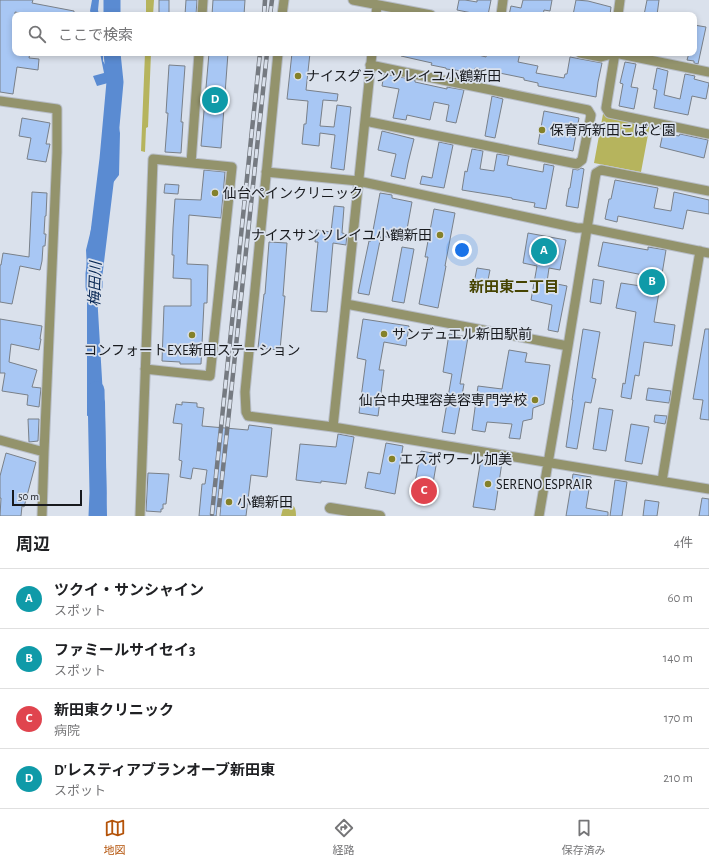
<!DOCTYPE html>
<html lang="ja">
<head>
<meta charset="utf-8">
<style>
	body { margin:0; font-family:"Alegreya Sans","Noto Sans JP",sans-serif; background:#f6f6f6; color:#202124 }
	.scale { position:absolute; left:12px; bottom:10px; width:70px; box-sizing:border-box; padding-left:4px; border:2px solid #181a1e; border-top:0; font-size:11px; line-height:14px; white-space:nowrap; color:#181a1e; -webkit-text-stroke:3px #dae1ec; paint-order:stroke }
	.you { position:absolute; left:462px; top:250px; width:14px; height:14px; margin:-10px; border:3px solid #fff; border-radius:50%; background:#1a73e8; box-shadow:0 0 0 6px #1a73e833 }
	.badge { display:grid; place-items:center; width:26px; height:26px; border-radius:50%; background:#b45309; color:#fff; font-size:13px; font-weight:700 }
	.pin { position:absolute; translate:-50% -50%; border:2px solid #fff; box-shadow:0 1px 4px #0006 }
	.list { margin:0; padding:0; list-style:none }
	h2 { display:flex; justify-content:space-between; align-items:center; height:52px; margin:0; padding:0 16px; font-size:17px }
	h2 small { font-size:13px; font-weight:400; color:#757577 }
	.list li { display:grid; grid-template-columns:26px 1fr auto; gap:12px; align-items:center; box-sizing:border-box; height:60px; padding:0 16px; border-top:1px solid #e0e0e0 }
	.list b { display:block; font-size:15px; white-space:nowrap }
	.list p { margin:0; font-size:13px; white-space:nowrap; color:#757577 }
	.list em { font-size:13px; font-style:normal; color:#757577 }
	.icon { flex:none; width:22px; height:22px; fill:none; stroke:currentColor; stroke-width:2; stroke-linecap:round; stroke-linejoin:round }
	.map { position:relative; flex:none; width:709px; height:516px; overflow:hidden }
	.search { position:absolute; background:#fff; box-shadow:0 2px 6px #0003; left:12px; right:12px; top:12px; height:44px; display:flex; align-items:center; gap:10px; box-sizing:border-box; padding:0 14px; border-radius:8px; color:#757577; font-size:15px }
	.sheet { height:292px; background:#fff }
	nav { display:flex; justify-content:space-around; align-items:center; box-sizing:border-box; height:56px; border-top:1px solid #e0e0e0; background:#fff; font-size:11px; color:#757577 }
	nav a { display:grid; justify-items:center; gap:2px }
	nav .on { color:#b45309 }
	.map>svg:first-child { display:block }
	.green { fill:#b6b45d }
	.water { fill:#5a8bd2 }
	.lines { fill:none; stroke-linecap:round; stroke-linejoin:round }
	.river { stroke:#5a8bd2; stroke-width:17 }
	.building { fill:#a8c7f4; stroke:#798089 }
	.minor-casing { stroke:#b7bdc7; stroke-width:11 }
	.tertiary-casing { stroke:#b7bdc7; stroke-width:12 }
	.minor { stroke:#93936c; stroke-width:9 }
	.tertiary { stroke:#93936c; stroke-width:10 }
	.rail-casing { stroke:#757a81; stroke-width:4.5 }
	.rail { stroke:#dae1ec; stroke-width:3; stroke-dasharray:9; stroke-linecap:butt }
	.poi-dot { fill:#848129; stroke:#dae1ec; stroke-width:1.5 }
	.labels { text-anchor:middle; stroke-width:3.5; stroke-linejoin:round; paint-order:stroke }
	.poi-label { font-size:14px; fill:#181a1e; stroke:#dae1ec; text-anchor:start }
	.water-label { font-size:15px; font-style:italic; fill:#072754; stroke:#dae1ec }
	.neighbourhood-label { font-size:15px; font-weight:bold; fill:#464401; stroke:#dae1ec }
</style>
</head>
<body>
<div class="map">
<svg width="709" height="516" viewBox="0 0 709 516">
	<rect width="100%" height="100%" fill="#dae1ec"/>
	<path class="green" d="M146 0H154L153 15H146Z
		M145 53H151L148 127 146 128 145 152 141 151Z
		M603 114 650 124 641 172 594 163Z
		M287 505C295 504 296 509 296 516H281L283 508Z"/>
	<path class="water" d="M92 0H99L98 10 99 15H92L90 11Z
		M100 53H103V61L110 73 115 105 120 133 119 175 102 197 95 260 103 396 105 402 107 516H97L101 506 102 412 87 416V270L86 250 104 177 113 152 112 120 106 108 108 83 97 86 93 76 104 73Z"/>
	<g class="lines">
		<path class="river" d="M112 15V0
			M94 287V274L108 159 115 82 112 53
			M96 390 98 493 97 516"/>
	</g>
	<path class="building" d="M0 0H33L32 3 74 11V15H30L15 12V53H30L29 58 39 59 38 70 17 67 13 94 0 92Z
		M159 0H169V15H159Z
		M186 0H197L196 15H185Z
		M213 0H245L244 15H212Z
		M459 0H465L477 2V0H491L488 15H482L457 10Z
		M523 0H552L550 11 544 10 543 15H509L511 6 521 8Z
		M576 0 588 1 611 7 610 15H573Z
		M647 0H659L657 15H644Z
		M694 25 706 27 698 64 694 63V61L687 60 689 53H694Z
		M209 53H228L221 148 201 146Z
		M292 53H310L306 90 338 94 337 101 323 100 320 126 334 127 337 105 351 107 344 170 331 168 335 135 320 133 319 146 302 144 304 124H306L308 101 287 99Z
		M402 53H456L466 55V53H471L486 57 487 53H520L518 62 538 66 536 73 564 78 565 74H567L570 57 602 63 598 82 596 97 538 86V83L524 80V78L475 68 474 75 461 72 462 71 446 69V68L431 65 432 63 401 56Z
		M625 62 636 64 631 87 638 88 634 109 619 106 623 84 620 83Z
		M169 65 185 66 181 122H183L181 153 165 152 168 113H166Z
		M657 68 668 71 664 95 680 99 685 74 695 76 694 79 709 83 706 99 692 96 688 115 654 108 657 90 653 89Z
		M384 74 415 80V82L447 89V87L464 90 456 123 446 121 449 105 434 102 430 120 407 115 406 120 393 118 399 89 382 86Z
		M492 96 503 99 495 138 485 136Z
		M544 111 579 118 573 151 538 144Z
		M22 118 50 123 46 144H50L46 162 27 159 31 138 19 136Z
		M382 131 414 139 408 163 405 179 391 176 396 154 378 150Z
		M663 133 679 136 680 134 708 140 704 158 660 147Z
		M439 142 453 145 444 188 420 184 422 176 432 178Z
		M472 149 483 151 480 169 494 171 497 154 509 156 507 165 543 172 544 164 554 166 546 209 534 207 535 203 512 199V198L462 190 465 171 467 172Z
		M581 168 584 169 578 208 566 206 569 188H570L573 169 578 170Z
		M204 170 225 172 221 218 189 215 187 264 208 265 207 303H204L201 364H180V362L162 361 164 306H191V279L173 278 174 255H172L173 228 175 199 201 200Z
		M615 180 658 188 654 208 671 211 674 192 709 200V214L687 210 683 229 618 216 617 222 605 219 609 199H611Z
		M165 184 179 185 178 194 164 193Z
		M32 192 47 193 46 216H45L44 234H46L45 246H43L42 261 40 270 20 266 12 304 0 302V265H1L3 253 29 257Z
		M380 193 392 195V198L412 202 405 240 381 236 369 295 358 293 369 241H371Z
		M334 206 344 207 342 233 347 234 346 245 333 243 327 312 311 311 318 242H315L316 230 331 232Z
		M434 209 455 213 445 266H446L438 308 419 304 428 257H425Z
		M528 233 566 240 560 270 549 268 547 282 567 286 558 332 548 330 552 305 531 300 537 266 523 263Z
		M269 242 287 243 283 296H285L280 350 258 348 264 294H265Z
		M603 242 648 250V247L666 250 654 322 675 325 672 346 644 342 639 376 635 375 631 399 621 397 623 383 625 384 636 312 616 308 621 283 641 286 643 275 598 266Z
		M402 247 414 249 404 303 392 301Z
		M477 268 490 270 487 285 474 283Z
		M593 279 604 281 601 304 590 302Z
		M0 319 42 326 40 339H41L39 350 11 344 9 362 37 370 32 387 41 388 39 407 27 405 28 395 2 391 5 373H0Z
		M363 319 409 326 406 346 384 342 379 370H384L378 416 359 413 366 360 357 358Z
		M583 329 600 332 592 378 596 379 591 403 585 402 577 449 566 447 573 400H572Z
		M705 329H709V420L700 419 703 400 693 399Z
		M449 334 468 337 460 384H464L455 434 442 432 452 374 443 372Z
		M509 350 527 353 525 362 550 365 544 404 533 408 532 419 523 421 520 439 509 438 512 424 487 422 485 432 472 430 478 386 502 389Z
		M648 388 671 391 669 403 646 400Z
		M182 402 197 403V407L204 408 202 426 248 430 249 425 272 428 267 477 251 475 246 516H199L202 484H205L207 470 193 468 191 479 180 477 182 461 179 460 182 424 173 423 176 404 182 405Z
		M599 408 613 410 606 451 593 449Z
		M655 415 667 416 665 424 654 422Z
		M28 419H39L38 441 29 442Z
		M631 424 649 427 642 464 625 461Z
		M338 434 354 437 346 484 321 481V483L296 480 300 444 336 447Z
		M386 443 403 446 395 494 365 488 368 472 380 474Z
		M421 451 438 454 430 501 412 498Z
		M6 453 36 462 24 507 22 506 21 516H0L1 498H0V476Z
		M481 459 502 462 495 510 473 507Z
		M148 473 169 474 166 504H163V509H161V512L146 511Z
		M573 474 591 477 586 508 608 512V516H566Z
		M615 480 627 482 622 516H610Z
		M702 498 709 499V516H699Z
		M645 500 659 502 657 516H643Z"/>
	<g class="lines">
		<defs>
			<path id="minor" d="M353 0 431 15
				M202 15 203 0
				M282 15 284 0
				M376 15 377 5
				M501 15 503 0
				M618 15 620 0
				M278 53 245 392 246 412 248 416 333 427 709 489
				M580 53 601 57 615 53 709 72
				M615 53 606 108 609 113 709 134
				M0 101 57 109V152L44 452 42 516
				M365 121 577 164 582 160 591 115 588 110 370 65
				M191 163 199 53
				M266 172 358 181 577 228H587L709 253
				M346 304 568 346
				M333 427 372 53
				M0 440 44 452
				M662 481 700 251
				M140 516 153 159 232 167 210 376 145 369
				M539 516 568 346 596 173 601 170 709 191"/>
			<path id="tertiary" d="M330 508 380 516"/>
		</defs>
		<use href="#minor" class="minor-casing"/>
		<use href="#tertiary" class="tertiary-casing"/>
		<use href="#minor" class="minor"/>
		<use href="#tertiary" class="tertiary"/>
		<defs>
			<path id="rail" d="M264 15 265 0
				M270 15 272 0
				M212 514 260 53
				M218 516 267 53"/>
		</defs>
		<use href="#rail" class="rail-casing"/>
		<use href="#rail" class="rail"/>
	</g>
	<g class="poi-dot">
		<circle cx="298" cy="76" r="4"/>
		<circle cx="542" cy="130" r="4"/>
		<circle cx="215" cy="193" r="4"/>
		<circle cx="440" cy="235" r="4"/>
		<circle cx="384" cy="334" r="4"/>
		<circle cx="192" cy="335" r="4"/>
		<circle cx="535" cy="400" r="4"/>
		<circle cx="392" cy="459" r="4"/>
		<circle cx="488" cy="484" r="4"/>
		<circle cx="229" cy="502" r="4"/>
	</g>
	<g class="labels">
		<g class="poi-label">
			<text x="306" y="81">ナイスグランソレイユ小鶴新田</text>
			<text x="550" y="135">保育所新田こばと園</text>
			<text x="223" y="198">仙台ペインクリニック</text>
			<text x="432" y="240" text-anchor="end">ナイスサンソレイユ小鶴新田</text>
			<text x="392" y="339">サンデュエル新田駅前</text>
			<text x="192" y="355" text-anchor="middle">コンフォートEXE新田ステーション</text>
			<text x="527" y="405" text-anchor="end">仙台中央理容美容専門学校</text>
			<text x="400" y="464">エスポワール加美</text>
			<text x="496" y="489">SERENO ESPRAIR</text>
			<text x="237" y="507">小鶴新田</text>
		</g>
		<g class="water-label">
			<text transform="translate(95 284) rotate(-88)" y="5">梅田川</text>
		</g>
		<g class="neighbourhood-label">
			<text x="514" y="292">新田東二丁目</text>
		</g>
	</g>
</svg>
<div class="scale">50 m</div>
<div class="you"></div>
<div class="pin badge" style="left:544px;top:251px;background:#0f9aa8">A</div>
<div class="pin badge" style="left:652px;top:282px;background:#0f9aa8">B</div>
<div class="pin badge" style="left:424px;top:491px;background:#e0444e">C</div>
<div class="pin badge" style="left:215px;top:100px;background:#0f9aa8">D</div>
<div class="search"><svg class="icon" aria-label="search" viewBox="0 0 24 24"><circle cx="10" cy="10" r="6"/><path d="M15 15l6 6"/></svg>ここで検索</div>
</div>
<section class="sheet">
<h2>周辺<small>4件</small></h2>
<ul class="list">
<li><span class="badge" style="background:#0f9aa8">A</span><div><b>ツクイ・サンシャイン</b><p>スポット</p></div><em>60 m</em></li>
<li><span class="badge" style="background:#0f9aa8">B</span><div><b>ファミールサイセイ3</b><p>スポット</p></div><em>140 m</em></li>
<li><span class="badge" style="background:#e0444e">C</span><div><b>新田東クリニック</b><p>病院</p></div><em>170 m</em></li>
<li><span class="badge" style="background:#0f9aa8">D</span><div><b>D'レスティアブランオーブ新田東</b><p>スポット</p></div><em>210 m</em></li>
</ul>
</section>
<nav>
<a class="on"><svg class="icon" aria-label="map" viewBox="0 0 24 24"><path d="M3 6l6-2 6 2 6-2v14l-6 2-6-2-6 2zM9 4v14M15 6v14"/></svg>地図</a>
<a><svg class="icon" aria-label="directions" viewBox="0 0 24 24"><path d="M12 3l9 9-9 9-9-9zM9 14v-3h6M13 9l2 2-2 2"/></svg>経路</a>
<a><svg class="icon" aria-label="saved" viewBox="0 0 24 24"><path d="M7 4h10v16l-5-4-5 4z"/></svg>保存済み</a>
</nav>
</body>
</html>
